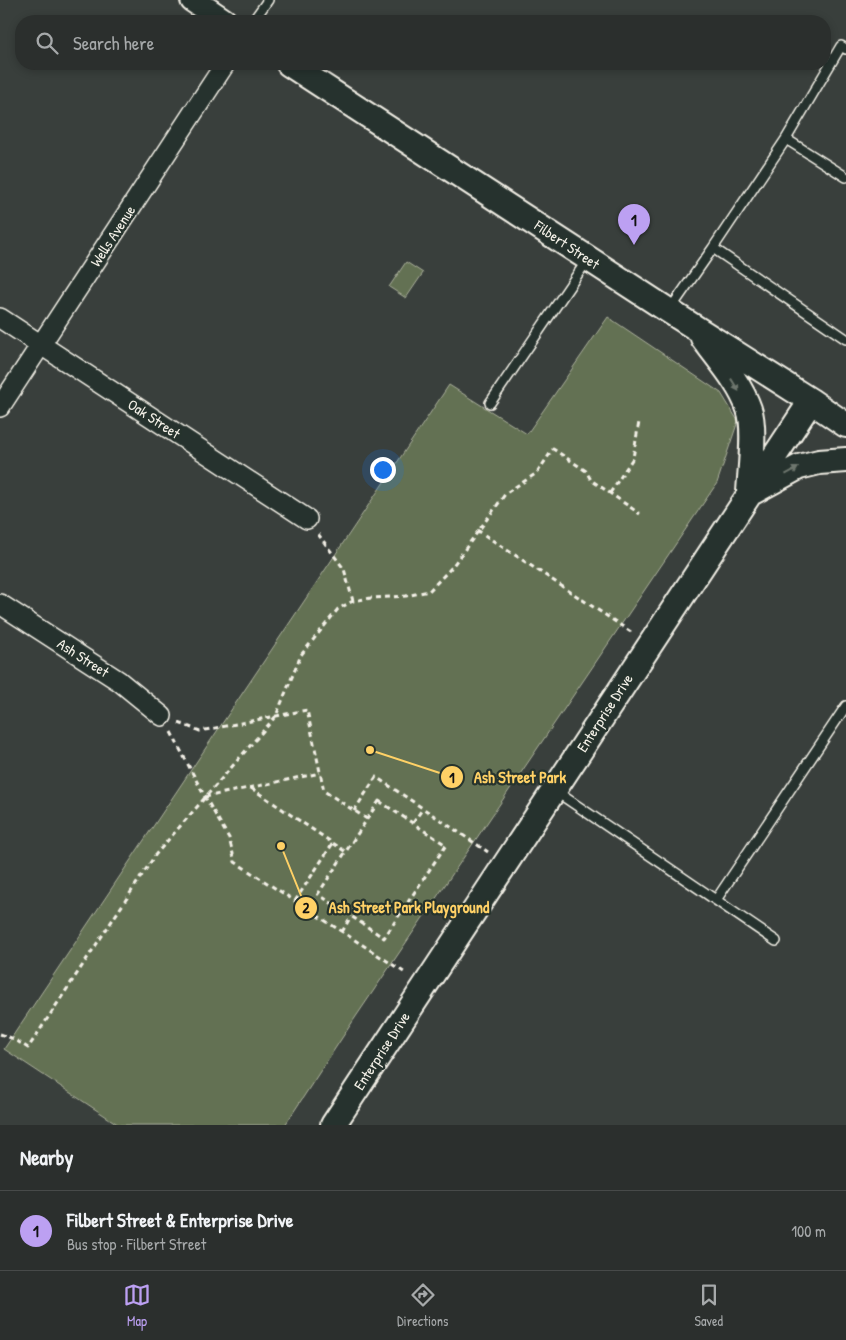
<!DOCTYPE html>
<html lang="en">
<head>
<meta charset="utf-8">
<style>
	body { margin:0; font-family:"Patrick Hand",sans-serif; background:#373b39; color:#f1f3f6 }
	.you { position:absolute; left:382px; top:469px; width:18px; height:18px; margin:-12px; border:4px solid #fff; border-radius:50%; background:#1a73e8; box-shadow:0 0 0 8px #1a73e833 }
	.badge { display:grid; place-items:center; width:32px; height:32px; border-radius:50%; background:#bca0f2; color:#111; font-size:16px; font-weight:700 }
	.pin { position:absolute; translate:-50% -41px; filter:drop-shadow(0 1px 2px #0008) }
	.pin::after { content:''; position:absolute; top:26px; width:18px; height:15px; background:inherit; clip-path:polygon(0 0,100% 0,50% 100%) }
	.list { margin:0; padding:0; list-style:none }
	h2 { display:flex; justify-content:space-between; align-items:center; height:65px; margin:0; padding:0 20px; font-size:21px }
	h2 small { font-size:16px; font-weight:400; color:#a6a9aa }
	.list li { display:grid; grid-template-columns:32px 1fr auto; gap:15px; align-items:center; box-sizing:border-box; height:80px; padding:0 20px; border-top:1px solid #474a49 }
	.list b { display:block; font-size:19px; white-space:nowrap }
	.list p { margin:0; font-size:16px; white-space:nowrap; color:#a6a9aa }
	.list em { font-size:16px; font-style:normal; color:#a6a9aa }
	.icon { flex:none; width:28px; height:28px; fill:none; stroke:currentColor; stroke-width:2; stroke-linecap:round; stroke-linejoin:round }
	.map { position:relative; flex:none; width:846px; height:1125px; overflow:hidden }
	.search { position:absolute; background:#2b2f2d; box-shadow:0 2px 8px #0003; left:15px; right:15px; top:15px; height:55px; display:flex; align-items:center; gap:12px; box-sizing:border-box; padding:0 18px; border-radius:20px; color:#a6a9aa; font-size:19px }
	.sheet { height:145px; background:#2b2f2d }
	nav { display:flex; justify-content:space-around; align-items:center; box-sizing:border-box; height:70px; border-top:1px solid #474a49; background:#2b2f2d; font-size:14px; color:#a6a9aa }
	nav a { display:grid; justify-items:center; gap:2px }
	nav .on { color:#bca0f2 }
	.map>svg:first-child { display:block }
	.green { fill:#637152; stroke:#acb19d }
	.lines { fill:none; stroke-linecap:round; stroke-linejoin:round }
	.service-casing { stroke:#f4f1e8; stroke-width:12 }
	.minor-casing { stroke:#f4f1e8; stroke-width:22 }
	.tertiary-casing { stroke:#f4f1e8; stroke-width:28 }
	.path { stroke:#f4f1e8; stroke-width:3; stroke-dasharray:5 4; stroke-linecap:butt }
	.service { stroke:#26332d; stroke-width:9 }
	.minor { stroke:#26332d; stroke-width:19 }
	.tertiary { stroke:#26332d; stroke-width:24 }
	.oneway { fill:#6e766e }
	.labels { text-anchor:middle; stroke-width:4.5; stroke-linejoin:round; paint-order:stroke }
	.street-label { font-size:15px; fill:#f4f1e8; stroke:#26332d }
	.leader { fill:none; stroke:#ffd166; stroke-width:2 }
	.callout-dot { fill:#ffd166; stroke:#26332d; stroke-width:2 }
	.mark-label { font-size:15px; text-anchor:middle; font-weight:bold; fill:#111 }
	.callout-label { font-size:16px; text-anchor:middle; font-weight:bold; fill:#ffd166; stroke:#26332d; stroke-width:4.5; stroke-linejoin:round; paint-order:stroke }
</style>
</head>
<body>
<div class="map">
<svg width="846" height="1125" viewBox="0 0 846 1125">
	<rect width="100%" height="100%" fill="#393f3c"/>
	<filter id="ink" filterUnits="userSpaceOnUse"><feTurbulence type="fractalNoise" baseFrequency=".02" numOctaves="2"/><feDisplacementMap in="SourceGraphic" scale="10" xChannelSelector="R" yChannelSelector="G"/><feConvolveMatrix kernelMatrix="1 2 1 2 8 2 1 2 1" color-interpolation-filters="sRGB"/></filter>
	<g filter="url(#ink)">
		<path class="green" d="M406 262 423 273 406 298 389 287Z
			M608 317 721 393 738 421 717 483 355 1018 285 1125H119L4 1049 449 385 527 434Z"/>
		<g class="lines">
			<defs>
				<path id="service" d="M253 21 268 0
					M846 49 841 46 786 139 713 248 846 339
					M786 139 846 177
					M669 311 713 248
					M490 403 588 259
					M554 790 776 941
					M716 900 846 706"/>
				<path id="minor" d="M0 318 307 519
					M0 407 225 64
					M0 604 119 681 162 716"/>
				<path id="tertiary" d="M193 0 224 21
					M289 64 669 311 811 401 846 425
					M703 338C719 360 740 383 749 409 756 428 750 471 749 493
					M753 492 799 467 819 462 846 460
					M333 1125 811 401"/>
			</defs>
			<use href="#service" class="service-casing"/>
			<use href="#minor" class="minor-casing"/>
			<use href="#tertiary" class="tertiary-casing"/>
			<path class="path" d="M610 493 633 458 639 422
				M477 530 631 632
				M318 534 344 569 353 601
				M179 723 200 731 307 710 324 791 367 819
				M171 732 205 797 229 838 235 862 407 974
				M251 788 346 852
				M205 797 320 773
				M379 801 446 845 384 938 318 894Z
				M354 811 376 777 488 852
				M413 823 423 808
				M295 901 333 843
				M342 932 351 916
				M0 1034 14 1039 28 1048 156 854 276 716 301 655 338 609 353 601 371 598 406 596 429 591 452 567 506 493 537 473 553 449 586 471 591 480 640 514"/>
			<use href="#service" class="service"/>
			<use href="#minor" class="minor"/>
			<use href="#tertiary" class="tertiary"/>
		</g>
		<defs><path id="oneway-solid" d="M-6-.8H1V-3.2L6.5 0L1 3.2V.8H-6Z" transform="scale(1.25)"/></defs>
		<g class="oneway">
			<use href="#oneway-solid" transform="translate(735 385) rotate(58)"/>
			<use href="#oneway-solid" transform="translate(792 471) rotate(-29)"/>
		</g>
	</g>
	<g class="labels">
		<g class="street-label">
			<text transform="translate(113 236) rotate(-57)" y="5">Wells Avenue</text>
			<text transform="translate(567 245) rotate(34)" y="5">Filbert Street</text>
			<text transform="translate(154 419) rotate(33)" y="5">Oak Street</text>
			<text transform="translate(83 658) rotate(33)" y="5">Ash Street</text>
			<text transform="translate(605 713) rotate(-57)" y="5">Enterprise Drive</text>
			<text transform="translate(382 1051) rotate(-57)" y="5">Enterprise Drive</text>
		</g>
	</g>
	<path class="leader" d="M370 750L452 777M281 846L306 908"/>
	<g class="callout-dot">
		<circle cx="370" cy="750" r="5"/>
		<circle cx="281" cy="846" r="5"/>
		<circle cx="452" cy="777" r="12"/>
		<circle cx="306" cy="908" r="12"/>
	</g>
	<g class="mark-label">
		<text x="452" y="783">1</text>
		<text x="306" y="913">2</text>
	</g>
	<g class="callout-label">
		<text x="520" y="783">Ash Street Park</text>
		<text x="409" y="913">Ash Street Park Playground</text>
	</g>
</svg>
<div class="you"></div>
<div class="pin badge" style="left:634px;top:245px">1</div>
<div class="search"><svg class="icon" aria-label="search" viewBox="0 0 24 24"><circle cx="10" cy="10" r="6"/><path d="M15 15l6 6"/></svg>Search here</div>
</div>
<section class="sheet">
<h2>Nearby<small></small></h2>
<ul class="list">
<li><span class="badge">1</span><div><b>Filbert Street &amp; Enterprise Drive</b><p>Bus stop · Filbert Street</p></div><em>100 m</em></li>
</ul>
</section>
<nav>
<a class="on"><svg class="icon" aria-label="map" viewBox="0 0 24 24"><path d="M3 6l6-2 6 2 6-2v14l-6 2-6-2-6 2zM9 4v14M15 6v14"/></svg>Map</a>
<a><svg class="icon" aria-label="directions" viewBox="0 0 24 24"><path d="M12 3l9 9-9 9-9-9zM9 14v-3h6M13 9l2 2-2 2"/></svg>Directions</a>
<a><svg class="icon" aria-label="saved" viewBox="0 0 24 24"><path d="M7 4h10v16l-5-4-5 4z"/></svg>Saved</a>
</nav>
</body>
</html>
